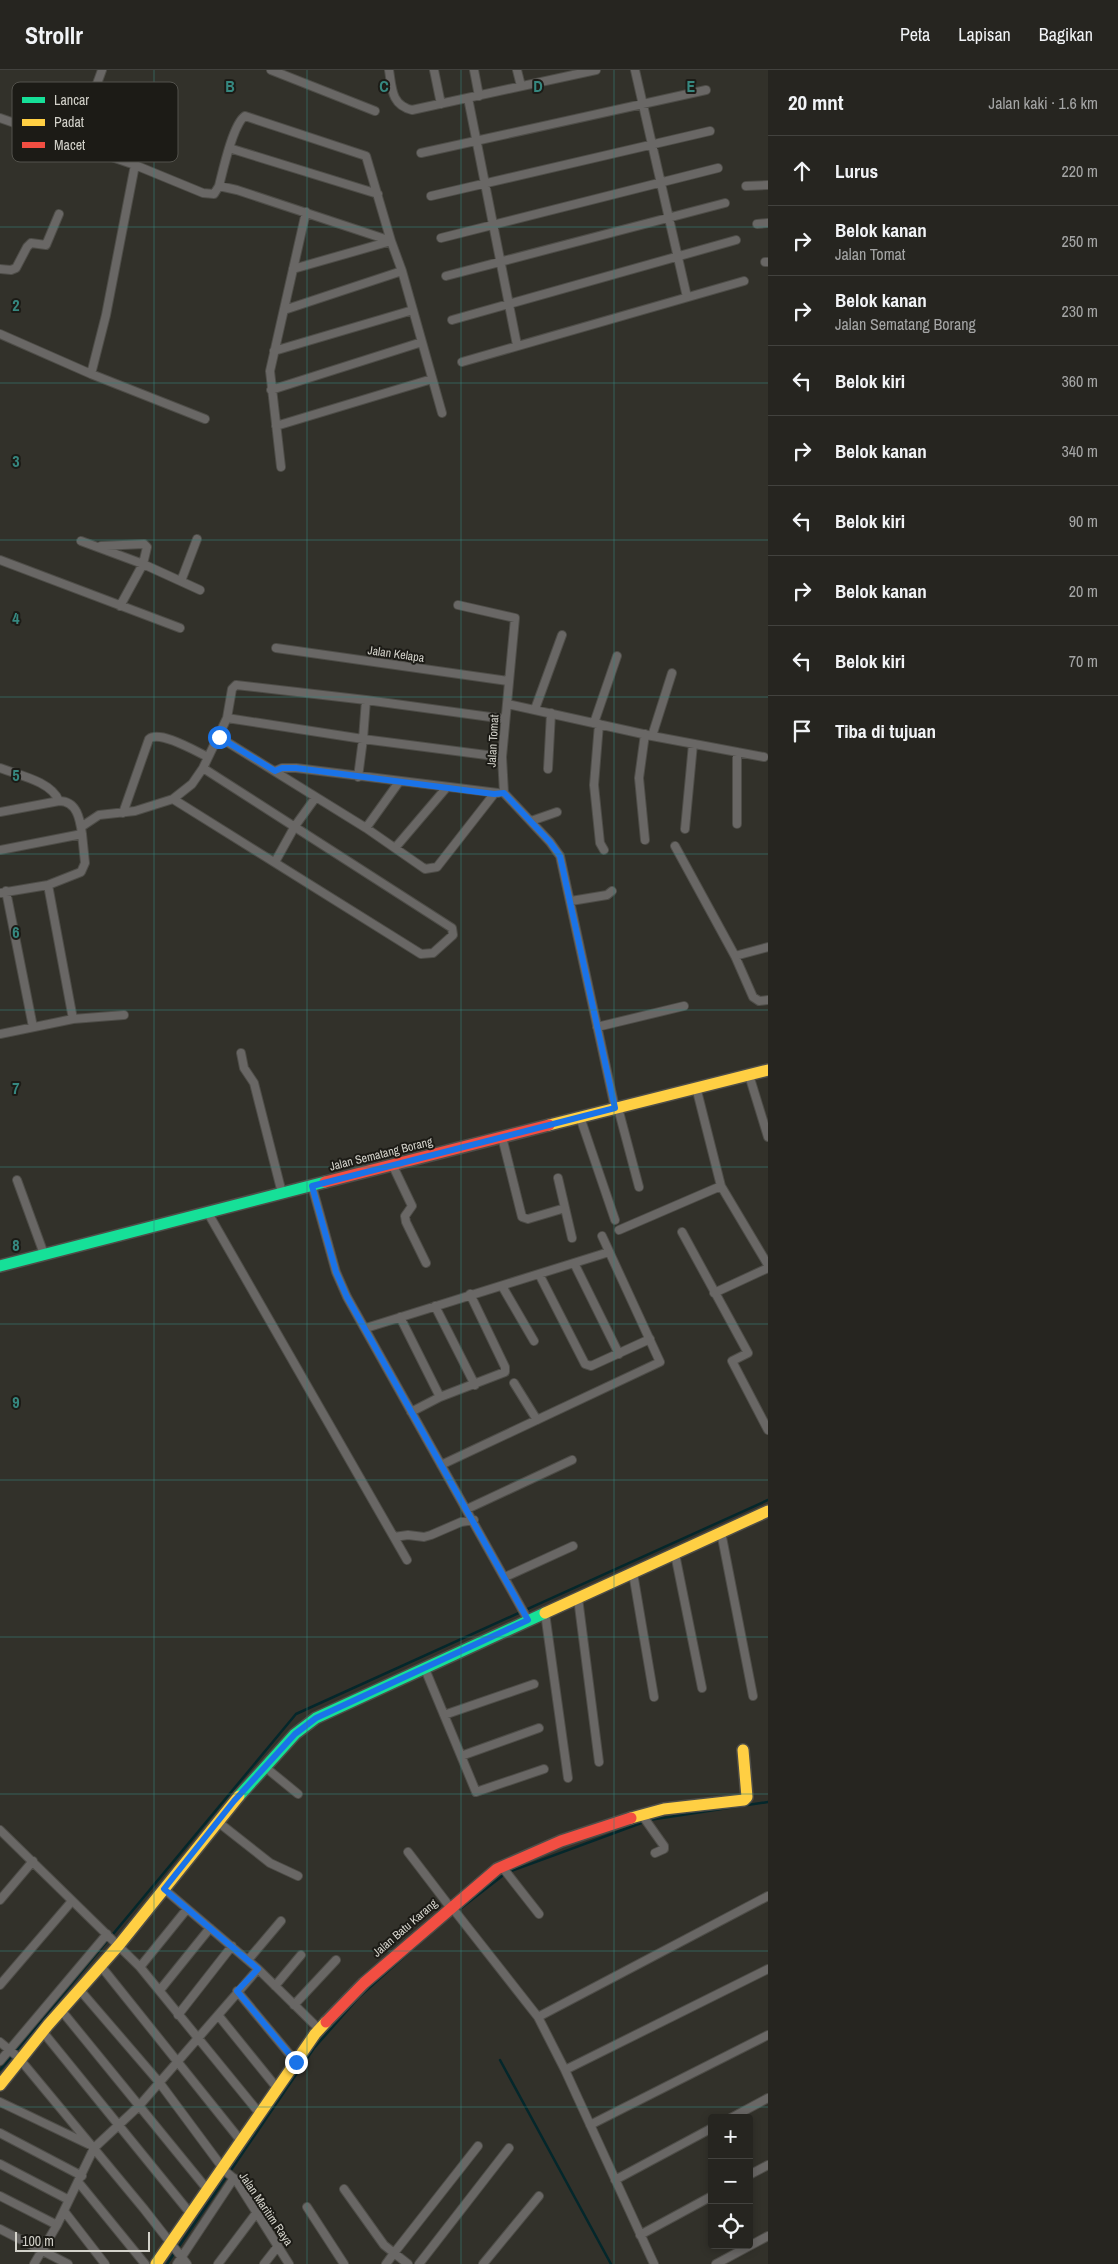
<!DOCTYPE html>
<html lang="id">
<head>
<meta charset="utf-8">
<style>
	body { margin:0; font-family:"Archivo Narrow",sans-serif; background:#2e2d29; color:#f1f3f6 }
	.controls { position:absolute; right:15px; bottom:15px; display:grid; overflow:hidden; border-radius:5px; box-shadow:0 2px 8px #0003 }
	.controls button { width:45px; height:45px; display:grid; place-items:center; padding:0; border:0; border-bottom:1px solid #42423e; background:#262520; color:#f1f3f6; font:25px sans-serif }
	.scale { position:absolute; left:15px; bottom:12px; width:135px; box-sizing:border-box; padding-left:5px; border:2px solid #d3d2ca; border-top:0; font-size:14px; line-height:18px; white-space:nowrap; color:#d3d2ca; -webkit-text-stroke:4px #1c1b16; paint-order:stroke }
	.stop { position:absolute; width:15px; height:15px; margin:-11px; border:4px solid #1a73e8; border-radius:50%; background:#fff }
	.stop.end { background:#1a73e8; border-color:#fff; box-shadow:0 1px 5px #0008 }
	.list { margin:0; padding:0; list-style:none }
	h2 { display:flex; justify-content:space-between; align-items:center; height:65px; margin:0; padding:0 20px; font-size:21px }
	h2 small { font-size:16px; font-weight:400; color:#a4a5a5 }
	.list li { display:grid; grid-template-columns:32px 1fr auto; gap:15px; align-items:center; box-sizing:border-box; height:70px; padding:0 20px; border-top:1px solid #42423e }
	.list b { display:block; font-size:19px; white-space:nowrap }
	.list p { margin:0; font-size:16px; white-space:nowrap; color:#a4a5a5 }
	.list em { font-size:16px; font-style:normal; color:#a4a5a5 }
	.icon { flex:none; width:28px; height:28px; fill:none; stroke:currentColor; stroke-width:2; stroke-linecap:round; stroke-linejoin:round }
	.map { position:relative; flex:none; width:768px; height:2194px; overflow:hidden }
	header { display:flex; align-items:center; gap:30px; box-sizing:border-box; height:70px; padding:0 25px; background:#262520; border-bottom:1px solid #42423e }
	header strong { font-size:24px }
	nav { display:flex; gap:28px; margin-inline-start:auto; font-size:18px }
	main { display:flex }
	aside { flex:1; background:#262520 }
	.map>svg:first-child { display:block }
	.lines { fill:none; stroke-linecap:round; stroke-linejoin:round }
	.stream { stroke:#04272b; stroke-width:2.5 }
	.street-casing { stroke:#4e4d48; stroke-width:10 }
	.fast-casing { stroke:#4e4d48; stroke-width:14 }
	.slow-casing { stroke:#4e4d48; stroke-width:14 }
	.jam-casing { stroke:#4e4d48; stroke-width:14 }
	.street { stroke:#696765; stroke-width:8 }
	.fast { stroke:#16e098; stroke-width:11 }
	.slow { stroke:#ffcf43; stroke-width:11 }
	.jam { stroke:#f24e42; stroke-width:11 }
	.route { stroke:#1a73e8; stroke-width:6 }
	.grid { fill:none; stroke:#368880; stroke-width:1; stroke-opacity:0.55 }
	.labels { text-anchor:middle; stroke-width:4; stroke-linejoin:round; paint-order:stroke }
	.street-label { font-size:12px; fill:#d3d2ca; stroke:#1c1b16 }
	.key { fill:#1c1b16; stroke:#53524c; stroke-width:1 }
	.key-label { font-size:14px; fill:#d3d2ca }
	.grid-label { font-size:16px; text-anchor:middle; font-weight:bold; fill:#368880; stroke:#1c1b16; stroke-width:4; stroke-linejoin:round; paint-order:stroke }
</style>
</head>
<body>
<header>
<strong>Strollr</strong>
<nav><a>Peta</a><a>Lapisan</a><a>Bagikan</a></nav>
</header>
<main>
<div class="map">
<svg width="768" height="2194" viewBox="0 0 768 2194">
	<rect width="100%" height="100%" fill="#32312a"/>
	<g class="lines">
		<path class="stream" d="M649 1750 768 1732
			M456 1842 506 1803 644 1752
			M500 1990 611 2194
			M0 2000 296 1644 768 1430
			M167 2194 314 1978 359 1927 429 1864"/>
		<defs>
			<path id="street" d="M271 0 375 41
				M389 0C392 18 391 35 412 40L596 0
				M434 0 441 34
				M474 0 479 26
				M517 0 521 16
				M635 0 687 227
				M468 28 517 275
				M0 48 135 95 106 245 91 304
				M75 74 102 0
				M229 78 378 124
				M421 83 706 20
				M121 90 142 28
				M135 95 203 123 214 124 219 116 237 120 391 171 402 201 442 343
				M219 116C223 100 233 54 245 46L366 86 391 171 293 199
				M746 116 768 115
				M431 126 710 61
				M757 154 768 153
				M441 168 718 98
				M765 192H768
				M0 199 11 200 16 198 27 177 31 173 46 175 59 144
				M446 206 725 133
				M284 240 402 201
				M452 250 736 170
				M0 264 91 304 205 349
				M274 281 413 240
				M462 292 744 211
				M271 320 422 272
				M276 356 432 309
				M281 397 270 301 306 142
				M81 471 143 494 200 520
				M101 476 144 474 147 477 143 494 120 536
				M0 490 180 558
				M181 511 197 469
				M458 535 515 548 502 687 504 723 550 772 560 786 615 1038
				M276 578 508 611
				M507 634 652 666 764 687
				M535 639 562 565
				M227 648 363 669 502 687
				M594 653 617 586
				M599 654 594 715 600 773 604 780
				M645 664 639 708 645 770
				M652 666 672 603
				M219 667 366 758 425 799 437 797 494 724
				M737 682V754
				M0 698C18 705 51 711 59 731L0 742
				M548 699 551 643
				M275 701 282 698H296L498 723
				M358 707 363 669 366 630
				M173 729 421 884 433 883 453 865 452 858 203 698
				M123 743 149 669C160 660 195 681 208 687
				M531 751 557 742
				M81 757 99 745 135 741 173 729 192 714 203 698 227 648 232 619 236 615 366 630 505 649
				M366 758 399 712
				M685 759 693 674
				M675 776 735 886 753 927 759 931 768 930
				M395 778 447 717
				M0 780 82 764C80 749 77 731 59 731
				M275 792 295 756 316 727
				M6 821 33 957
				M0 823 48 815 81 802 85 793 82 764
				M571 831 607 825 612 821
				M735 886 768 877
				M73 949 124 945
				M597 957 684 936
				M0 964 73 949 48 815
				M241 983 244 998 254 1013 282 1123
				M749 1005 768 1067
				M696 1017 721 1116 768 1195
				M618 1038 639 1117
				M580 1047 615 1150
				M502 1067 522 1147 528 1149 565 1138
				M393 1096 412 1136 405 1146 406 1152 426 1193
				M558 1108 572 1168
				M17 1110 44 1184
				M312 1116 336 1202 347 1227 528 1550
				M208 1143 407 1490
				M619 1160 721 1116
				M682 1162 748 1283 732 1291 768 1360
				M574 1193 619 1284
				M539 1204 585 1294 591 1296 650 1269
				M502 1216 534 1271
				M714 1223 768 1198
				M435 1236 475 1315
				M400 1247 440 1327
				M366 1258 609 1182
				M514 1313 537 1350
				M411 1342 440 1327 505 1302V1297L470 1224
				M441 1395 660 1292 602 1166
				M467 1439 572 1390
				M721 1462 753 1626
				M394 1467 408 1465 424 1467 431 1465 461 1452 474 1450
				M675 1484 702 1618
				M633 1503 654 1627
				M505 1507 573 1476
				M578 1528 599 1692
				M545 1543 568 1708
				M425 1599 476 1722 544 1699
				M444 1645 534 1614
				M461 1686 539 1658
				M265 1697 298 1724
				M642 1745 664 1776V1779L655 1783
				M218 1752 270 1793 298 1806
				M0 1760 140 1897 260 2044
				M408 1782 450 1837
				M503 1798 539 1844
				M164 1819 258 1899 319 1959
				M0 1830 33 1791
				M454 1840 538 1947 768 1826
				M248 1890 281 1851
				M100 1895 241 2071
				M140 1897 187 1839
				M0 1915 72 1831
				M275 1916 301 1885
				M79 1919 159 2012 225 2101 236 2110 289 2194
				M160 1920 210 1858
				M237 1921 296 1992
				M294 1935 336 1890
				M61 1940 207 2119
				M178 1945 232 1876
				M218 1945 277 2018
				M538 1947 565 2000 654 2194
				M43 1962 190 2143
				M0 1972 18 1987 144 2139 187 2194
				M0 1991 107 1864
				M565 2000 768 1899
				M0 2032 88 2074
				M731 2048 768 2028
				M590 2055 768 1965
				M0 2063 82 2106
				M0 2094 69 2130
				M749 2105 768 2095
				M615 2110 712 2058
				M79 2113 145 2194
				M344 2119 384 2175 394 2183 478 2076
				M0 2126 57 2155
				M307 2137 344 2194
				M64 2141 105 2194
				M0 2159 68 2194
				M640 2165 712 2126
				M34 2194 57 2155 94 2078 139 2036 258 1899
				M177 2194 234 2108
				M218 2194 257 2142
				M264 2194 278 2176
				M386 2194 394 2183 408 2194
				M419 2194 509 2078
				M483 2194 539 2126
				M716 2194 768 2166"/>
			<path id="fast" d="M0 1196 325 1112
				M239 1726 295 1664 316 1648 545 1543"/>
			<path id="slow" d="M549 1055 768 1000
				M545 1543 768 1441
				M631 1748 664 1739 744 1730 747 1727 743 1680
				M0 2015 48 1955 119 1875 239 1726
				M156 2194 315 1964 326 1952"/>
			<path id="jam" d="M325 1112 549 1055
				M326 1952 364 1913 497 1799 561 1771 631 1748"/>
		</defs>
		<use href="#street" class="street-casing"/>
		<use href="#fast" class="fast-casing"/>
		<use href="#slow" class="slow-casing"/>
		<use href="#jam" class="jam-casing"/>
		<use href="#street" class="street"/>
		<use href="#fast" class="fast"/>
		<use href="#slow" class="slow"/>
		<use href="#jam" class="jam"/>
	</g>
	<g class="lines">
		<path class="route" d="M219 667 275 701 282 698H296L494 724 504 723 550 772 560 786 615 1038 312 1116 336 1202 347 1227 528 1550 316 1648 295 1664 234 1731 164 1819 258 1899 237 1921 296 1992"/>
	</g>
	<path class="grid" d="M154 0V2194M307 0V2194M461 0V2194M614 0V2194M0 157H768M0 313H768M0 470H768M0 627H768M0 784H768M0 940H768M0 1097H768M0 1254H768M0 1410H768M0 1567H768M0 1724H768M0 1881H768M0 2037H768"/>
	<g class="labels">
		<g class="street-label">
			<text transform="translate(396 584) rotate(8)" y="4">Jalan Kelapa</text>
			<text transform="translate(493 671) rotate(-87)" y="4">Jalan Tomat</text>
			<text transform="translate(381 1084) rotate(-14)" y="4">Jalan Sematang Borang</text>
			<text transform="translate(405 1858) rotate(-41)" y="4">Jalan Batu Karang</text>
			<text transform="translate(266 2139) rotate(56)" y="4">Jalan Maritim Raya</text>
		</g>
	</g>
	<rect x="12" y="12" width="166" height="80" rx="8" class="key"/>
	<rect x="22" y="27" width="23" height="6" fill="#16e098"/>
	<rect x="22" y="49" width="23" height="7" fill="#ffcf43"/>
	<rect x="22" y="72" width="23" height="6" fill="#f24e42"/>
	<g class="key-label">
		<text x="54" y="35">Lancar</text>
		<text x="54" y="57">Padat</text>
		<text x="54" y="80">Macet</text>
	</g>
	<g class="grid-label">
		<text x="230" y="22">B</text>
		<text x="384" y="22">C</text>
		<text x="538" y="22">D</text>
		<text x="691" y="22">E</text>
		<text x="16" y="241">2</text>
		<text x="16" y="397">3</text>
		<text x="16" y="554">4</text>
		<text x="16" y="711">5</text>
		<text x="16" y="868">6</text>
		<text x="16" y="1024">7</text>
		<text x="16" y="1181">8</text>
		<text x="16" y="1338">9</text>
	</g>
</svg>
<div class="controls">
<button>+</button>
<button>−</button>
<button><svg class="icon" aria-label="locate" viewBox="0 0 24 24"><circle cx="12" cy="12" r="6"/><path d="M12 2v4M12 18v4M2 12h4M18 12h4"/></svg></button>
</div>
<div class="scale">100 m</div>
<div class="stop" style="left:219px;top:667px"></div>
<div class="stop end" style="left:296px;top:1992px"></div>
</div>
<aside>
<h2>20 mnt<small>Jalan kaki · 1.6 km</small></h2>
<ul class="list">
<li><svg class="icon" aria-label="ahead" viewBox="0 0 24 24"><path d="M12 20V5M6 11l6-6 6 6"/></svg><div><b>Lurus</b></div><em>220 m</em></li>
<li><svg class="icon" aria-label="right" viewBox="0 0 24 24"><path d="M7 20v-9h11M14 6l5 5-5 5"/></svg><div><b>Belok kanan</b><p>Jalan Tomat</p></div><em>250 m</em></li>
<li><svg class="icon" aria-label="right" viewBox="0 0 24 24"><path d="M7 20v-9h11M14 6l5 5-5 5"/></svg><div><b>Belok kanan</b><p>Jalan Sematang Borang</p></div><em>230 m</em></li>
<li><svg class="icon" aria-label="left" viewBox="0 0 24 24"><path d="M17 20v-9H6M10 6l-5 5 5 5"/></svg><div><b>Belok kiri</b></div><em>360 m</em></li>
<li><svg class="icon" aria-label="right" viewBox="0 0 24 24"><path d="M7 20v-9h11M14 6l5 5-5 5"/></svg><div><b>Belok kanan</b></div><em>340 m</em></li>
<li><svg class="icon" aria-label="left" viewBox="0 0 24 24"><path d="M17 20v-9H6M10 6l-5 5 5 5"/></svg><div><b>Belok kiri</b></div><em>90 m</em></li>
<li><svg class="icon" aria-label="right" viewBox="0 0 24 24"><path d="M7 20v-9h11M14 6l5 5-5 5"/></svg><div><b>Belok kanan</b></div><em>20 m</em></li>
<li><svg class="icon" aria-label="left" viewBox="0 0 24 24"><path d="M17 20v-9H6M10 6l-5 5 5 5"/></svg><div><b>Belok kiri</b></div><em>70 m</em></li>
<li><svg class="icon" aria-label="arrive" viewBox="0 0 24 24"><path d="M6 21V4h12l-3 4 3 4H6"/></svg><div><b>Tiba di tujuan</b></div></li>
</ul>
</aside>
</main>
</body>
</html>
